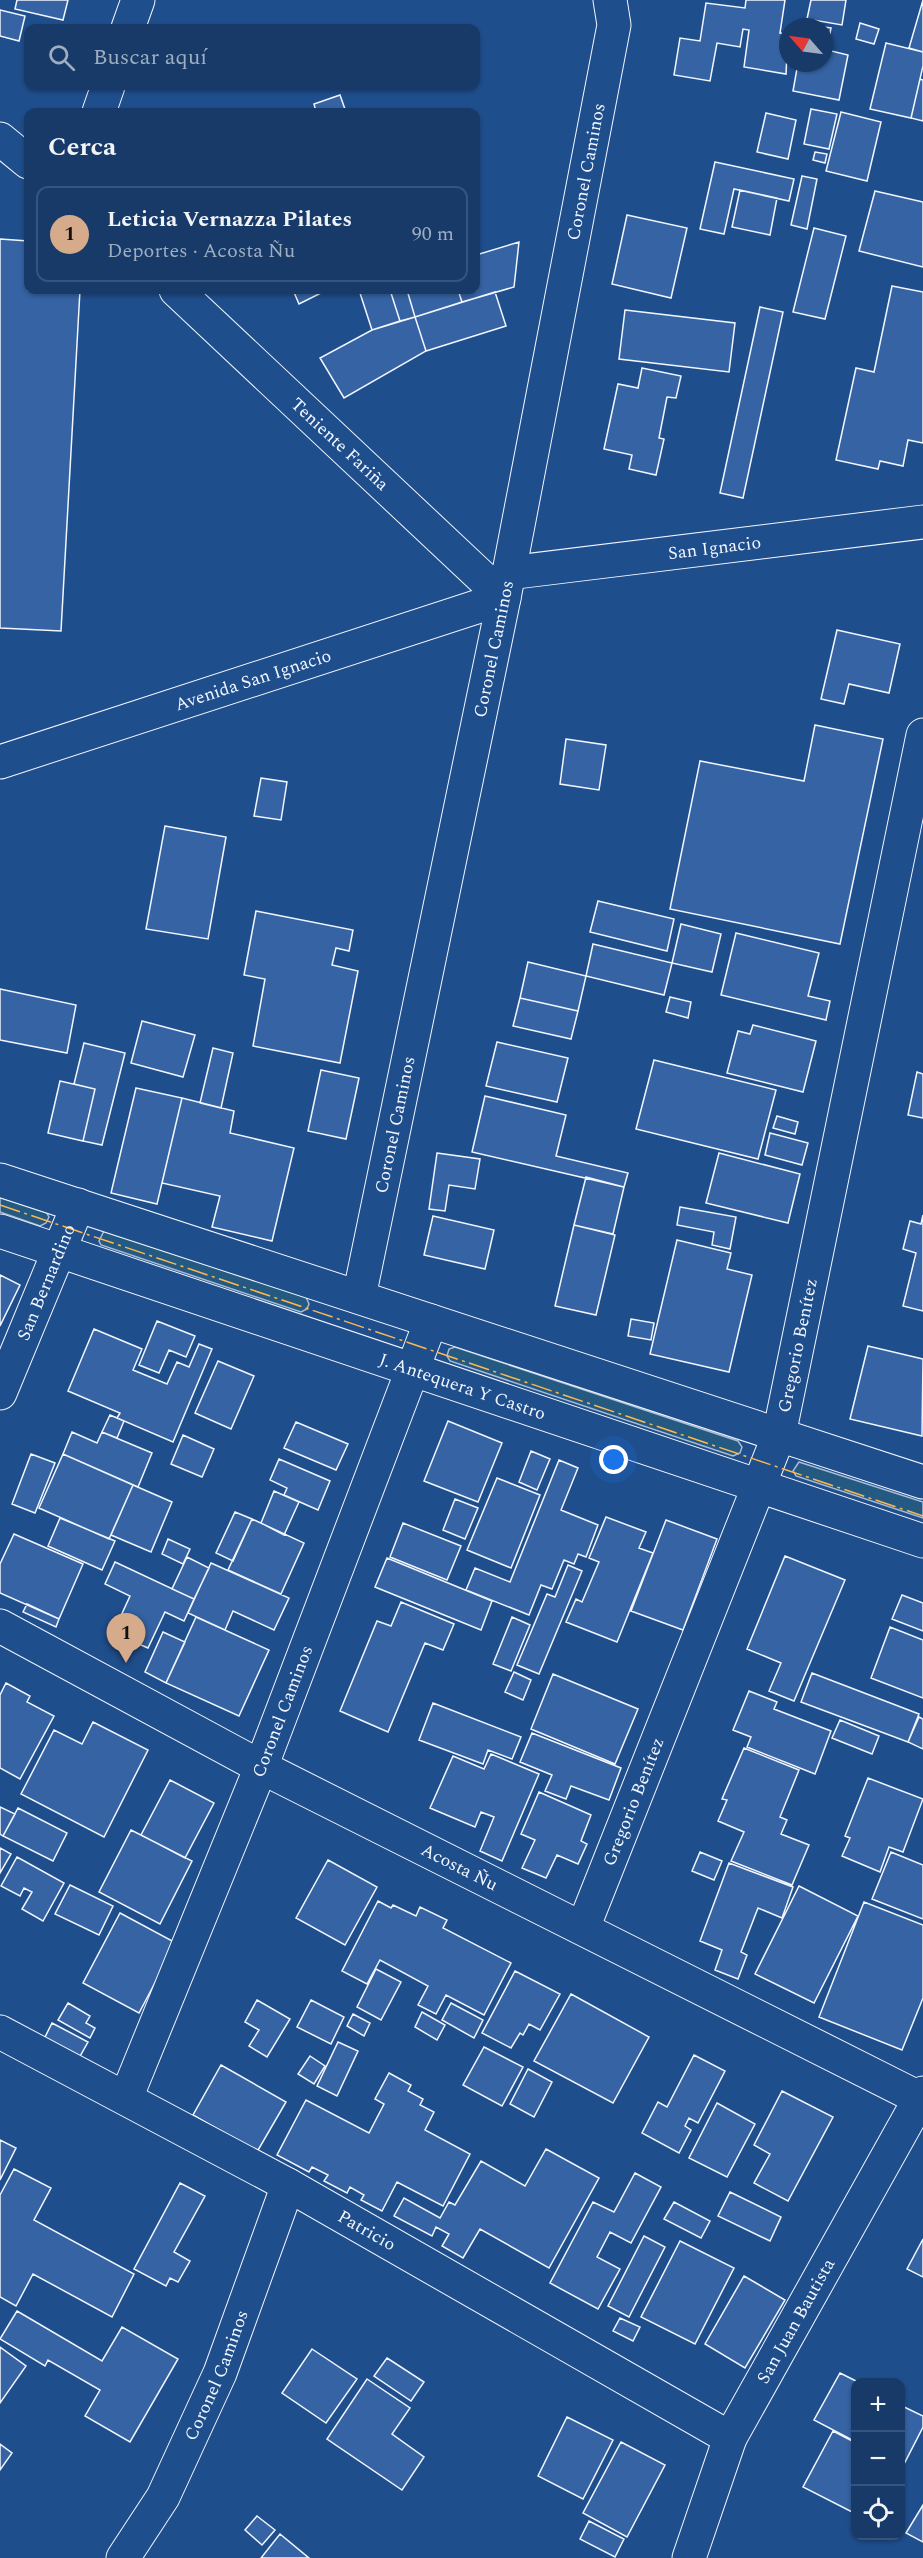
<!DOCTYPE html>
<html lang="es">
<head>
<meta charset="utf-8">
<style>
	body { margin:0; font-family:Spectral,serif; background:#244571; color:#f1f3f6 }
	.controls { position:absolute; right:18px; bottom:18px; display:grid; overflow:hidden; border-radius:12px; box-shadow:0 2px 4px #0004 }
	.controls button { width:54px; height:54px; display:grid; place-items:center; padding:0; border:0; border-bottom:2px solid #36547d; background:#173a69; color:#f1f3f6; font:30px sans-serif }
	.compass { position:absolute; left:779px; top:18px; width:54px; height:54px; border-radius:50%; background:#173a69; box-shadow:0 2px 4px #0004; rotate:298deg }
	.you { position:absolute; left:614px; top:1460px; width:21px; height:21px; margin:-15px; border:4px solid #fff; border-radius:50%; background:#1a73e8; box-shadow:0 0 0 9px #1a73e833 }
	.badge { display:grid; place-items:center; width:39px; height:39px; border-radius:50%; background:#d6ab8b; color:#111; font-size:20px; font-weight:700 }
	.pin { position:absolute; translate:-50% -50px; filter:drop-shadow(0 2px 3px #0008) }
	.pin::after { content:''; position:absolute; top:32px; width:21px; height:18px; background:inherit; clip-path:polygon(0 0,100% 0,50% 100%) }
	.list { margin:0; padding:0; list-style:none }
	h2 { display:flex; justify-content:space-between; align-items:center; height:78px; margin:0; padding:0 24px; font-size:26px }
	h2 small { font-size:20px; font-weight:400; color:#9eadc0 }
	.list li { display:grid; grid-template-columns:39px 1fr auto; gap:18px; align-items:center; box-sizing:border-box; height:96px; margin:0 12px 12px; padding:0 12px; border:2px solid #36547d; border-radius:12px }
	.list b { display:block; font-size:22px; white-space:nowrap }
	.list p { margin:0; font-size:20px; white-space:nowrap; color:#9eadc0 }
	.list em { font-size:20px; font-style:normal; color:#9eadc0 }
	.icon { flex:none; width:33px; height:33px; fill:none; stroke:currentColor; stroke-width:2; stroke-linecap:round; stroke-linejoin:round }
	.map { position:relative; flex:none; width:923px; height:2558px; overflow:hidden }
	.search { position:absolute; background:#173a69; box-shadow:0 2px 4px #0004; left:24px; top:24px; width:456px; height:66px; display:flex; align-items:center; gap:15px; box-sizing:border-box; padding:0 21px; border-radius:12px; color:#9eadc0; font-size:22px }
	.panel { position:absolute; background:#173a69; box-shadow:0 2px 4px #0004; left:24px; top:108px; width:456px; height:186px; border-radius:12px }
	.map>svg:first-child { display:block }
	.green { fill:#245a82; stroke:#a8bbd7; stroke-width:1.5 }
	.building { fill:#3563a3; stroke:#f2f6ff; stroke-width:1.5 }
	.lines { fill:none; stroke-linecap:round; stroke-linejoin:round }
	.street-casing { stroke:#f2f6ff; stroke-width:35 }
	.secondary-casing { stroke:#f2f6ff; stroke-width:35 }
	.street { stroke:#1f4e8c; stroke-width:33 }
	.secondary { stroke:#1f4e8c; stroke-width:33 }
	.power { stroke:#ffb74d; stroke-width:1.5; stroke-dasharray:21 4.5 3 4.5; stroke-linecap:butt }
	.labels { text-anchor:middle; stroke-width:4.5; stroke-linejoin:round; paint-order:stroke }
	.street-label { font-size:18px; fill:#f2f6ff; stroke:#1f4e8c }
</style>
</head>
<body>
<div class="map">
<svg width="923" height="2558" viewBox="0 0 923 2558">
	<rect width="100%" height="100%" fill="#1f4e8c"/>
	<path class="green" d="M0 1195 45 1210 49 1217 46 1223 40 1226 0 1212Z
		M104 1231 306 1297 309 1304 307 1309 301 1312 101 1245 99 1241Z
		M455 1347 738 1441 742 1447 740 1453 733 1456 450 1361 447 1356 449 1349Z
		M799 1462 923 1502V1518L796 1476 793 1471Z"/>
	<path class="building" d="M17 0H68L63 20 15 9Z
		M746 0H785L780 33 788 34 786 74 744 67 749 30 743 29 740 47 717 43 710 81 674 75 680 38 700 41 706 3 745 8Z
		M811 0H846L842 25 807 19Z
		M923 0V52L909 48Z
		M0 10 25 16 19 41 0 36Z
		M860 23 879 29 874 44 856 39Z
		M824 27 831 28 827 50 848 55 839 100 793 91 798 63H824Z
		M886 43 923 52V66L911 118 870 109Z
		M920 79 923 80V121L911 118Z
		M340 95 346 112H316L314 104Z
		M811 109 837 114 829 149 804 144Z
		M841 112 881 122 867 181 826 171Z
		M766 113 796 120 788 159 757 152Z
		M815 152 827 154 825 163 813 160Z
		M715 162 794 179 789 201 734 189 724 234 700 229Z
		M802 176 817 179 807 229 791 225Z
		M740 190 777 198 770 235 732 227Z
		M875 191 923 202V267L859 251Z
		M627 215 687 228 671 298 612 284Z
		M814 228 846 236 825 319 793 312Z
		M0 239 28 241V290H80L61 631 0 628Z
		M519 242 514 287 462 302 458 290H476V255Z
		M892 286 923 292V443L908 440 903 466 880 461 878 469 836 460 856 368 874 372Z
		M293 290H327L299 304Z
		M359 290H390L400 321 372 330Z
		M390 290H407L415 317 400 321Z
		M407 290H458L462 302 415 317Z
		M495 292 506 326 426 351 415 317Z
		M760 307 783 312 743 498 720 493Z
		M625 310 735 323 729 372 619 359Z
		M415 317 426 351 344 398 320 358 372 330Z
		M642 368 681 376 676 398 667 397 659 438 664 439 656 475 629 469 632 455 604 449 618 384 638 388Z
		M837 630 900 644 889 693 849 684 844 704 821 699Z
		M815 725 883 739 840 944 670 909 700 761 804 781Z
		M566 739 606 745 599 790 560 784Z
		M261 778 287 782 281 820 254 816Z
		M165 826 226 837 208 939 146 929Z
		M598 901 674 919 667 951 590 932Z
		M256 911 353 930 349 951 336 948 332 965 358 971 340 1063 253 1046 265 979 244 975Z
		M681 924 721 934 712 972 672 963Z
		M736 933 819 953 808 996 830 1001 826 1020 721 995Z
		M593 944 672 963 664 995 586 976Z
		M528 962 586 976 578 1011 520 998Z
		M0 989 76 1005 67 1053 0 1040Z
		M670 997 691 1002 688 1018 666 1012Z
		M520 998 578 1011 571 1039 513 1026Z
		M142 1021 195 1035 183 1077 131 1063Z
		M753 1025 816 1041 803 1092 727 1073 738 1031 750 1034Z
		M497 1042 568 1058 557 1102 486 1086Z
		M84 1043 125 1053 102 1145 83 1141 95 1089 74 1084Z
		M213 1048 233 1053 221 1108 200 1103Z
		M654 1060 776 1090 758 1159 636 1129Z
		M321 1070 359 1078 346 1139 308 1131Z
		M917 1072 923 1074V1118L908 1115Z
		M60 1081 95 1089 83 1141 48 1133Z
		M136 1088 182 1098 157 1204 111 1193Z
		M485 1096 566 1115 556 1156 628 1173 624 1187 472 1152Z
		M182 1098 234 1111 230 1133 294 1148 272 1241 212 1227 220 1196 162 1183Z
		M777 1116 798 1122 795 1134 773 1128Z
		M770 1133 808 1143 802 1165 765 1155Z
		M437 1153 480 1159 475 1189 449 1185 445 1211 429 1209Z
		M719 1153 800 1174 788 1223 706 1203Z
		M586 1177 624 1187 613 1234 574 1225Z
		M680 1207 736 1217 730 1249 712 1245 714 1232 677 1225Z
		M923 1215V1311L903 1306 916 1253 903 1249 910 1221 921 1224Z
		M433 1216 494 1230 485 1269 424 1255Z
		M574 1225 615 1235 596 1315 555 1306Z
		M677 1240 731 1253 727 1269 752 1275 729 1372 650 1354Z
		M0 1275 20 1285 0 1326Z
		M631 1319 654 1323 651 1340 628 1336Z
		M157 1321 195 1336 186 1357 169 1350 159 1373 139 1365Z
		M94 1329 142 1349 133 1370 167 1384 177 1362 189 1367 199 1344 212 1349 173 1442 117 1418 120 1413 68 1391Z
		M868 1346 923 1359 922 1436 850 1419Z
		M218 1361 254 1376 231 1429 195 1413Z
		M110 1415 124 1421 117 1438 102 1432Z
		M448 1421 502 1443 478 1502 424 1481Z
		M296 1422 348 1444 336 1470 284 1448Z
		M72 1432 97 1443 102 1432 152 1453 138 1487 63 1454Z
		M183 1435 214 1449 202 1477 171 1464Z
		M531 1451 550 1459 537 1490 519 1482Z
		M31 1454 55 1463 35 1513 12 1504Z
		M63 1454 133 1485 109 1539 39 1508Z
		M279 1459 330 1481 318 1510 284 1495 287 1488 270 1480Z
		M559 1460 578 1468 561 1510 598 1525 586 1557 578 1554 574 1564 564 1560 552 1589 541 1585 529 1615 466 1590 475 1568 510 1582Z
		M497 1478 540 1495 511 1568 467 1550Z
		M133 1485 172 1502 151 1552 111 1535Z
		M274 1491 299 1502 284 1535 261 1523Z
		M455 1499 478 1508 465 1539 443 1530Z
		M235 1512 252 1519 233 1561 216 1553Z
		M606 1517 646 1532 639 1548 653 1553 617 1642 566 1622 576 1599 582 1602 599 1562 589 1558Z
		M60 1518 115 1541 102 1570 48 1546Z
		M252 1519 304 1543 281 1594 228 1570Z
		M666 1520 717 1539 683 1630 631 1611Z
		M403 1523 461 1546 447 1580 390 1557Z
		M14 1534 83 1564 59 1619 0 1593V1564Z
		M168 1539 190 1549 183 1564 162 1554Z
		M785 1556 845 1580 794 1701 769 1691 781 1663 747 1649Z
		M187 1557 209 1568 194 1599 172 1589Z
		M387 1558 492 1601 481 1630 375 1587Z
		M115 1562 194 1599 184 1621 165 1612 148 1648 113 1633 130 1596 105 1584Z
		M211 1563 289 1598 274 1630 233 1611 225 1630 188 1613Z
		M568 1565 582 1571 539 1674 517 1665 547 1594 555 1597Z
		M902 1595 923 1603V1631L892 1619Z
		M401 1602 454 1624 443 1650 425 1643 388 1732 340 1711 377 1621 391 1626Z
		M27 1604 59 1619 56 1627 23 1612Z
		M196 1617 269 1650 239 1716 166 1683Z
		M512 1617 530 1625 511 1671 493 1664Z
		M890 1627 923 1640V1698L871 1678Z
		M163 1632 185 1642 166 1683 145 1672Z
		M514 1672 531 1680 523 1700 505 1692Z
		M812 1673 919 1714 908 1742 801 1702Z
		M553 1674 638 1709 615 1764 531 1729Z
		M6 1683 30 1696 27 1702 54 1716 20 1779 0 1768V1695Z
		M749 1691 777 1702 774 1709 831 1731 815 1774 747 1747 751 1737 733 1730Z
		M433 1703 521 1737 512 1759 488 1750 483 1764 419 1740Z
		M919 1717 923 1719V1749L908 1742Z
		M840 1720 879 1736 872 1754 832 1738Z
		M93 1722 148 1750 104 1837 21 1794 54 1730 82 1744Z
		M532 1733 621 1768 609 1800 571 1786 566 1799 545 1791 552 1775 520 1762Z
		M744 1748 799 1770 780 1817 787 1820 781 1834 809 1845 792 1885 731 1861 744 1832 718 1821 727 1800 722 1799Z
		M491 1754 539 1774 502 1861 480 1851 494 1817 481 1812 475 1827 430 1808 453 1756 484 1769Z
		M868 1778 923 1799 903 1852 889 1847 880 1872 842 1856 850 1838 845 1836Z
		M170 1780 214 1803 185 1858 141 1835Z
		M539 1792 591 1815 581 1841 587 1844 578 1864 557 1855 546 1878 522 1868 535 1840 521 1834Z
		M0 1807 15 1814 3 1836 0 1834Z
		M18 1808 67 1833 53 1861 3 1836Z
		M131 1830 192 1861 160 1924 99 1892Z
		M0 1848 11 1854 0 1873Z
		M700 1852 722 1861 714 1880 692 1871Z
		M891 1852 923 1865V1919L872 1899Z
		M17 1857 64 1883 43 1921 22 1909 32 1892 24 1888 20 1896 1 1886Z
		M328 1860 377 1887 345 1945 296 1918Z
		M729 1863 793 1887 782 1918 758 1908 741 1952 747 1955 738 1979 715 1970 722 1950 700 1941Z
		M70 1885 113 1906 99 1935 55 1914Z
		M799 1886 858 1916 814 2003 755 1974Z
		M378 1901 391 1908 393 1905 416 1916 420 1907 447 1920 443 1928 511 1963 484 2015 446 1995 436 2014 418 2005 428 1986 380 1960 367 1984 342 1971Z
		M864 1902 923 1925V1998L902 2050 819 2017Z
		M120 1913 176 1943 139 2013 83 1983Z
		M376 1969 401 1982 381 2020 357 2007Z
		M515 1971 560 1994 540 2030 529 2024 523 2035 520 2033 511 2048 482 2033Z
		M571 1994 649 2037 613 2103 534 2061Z
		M257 2000 290 2019 267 2057 249 2046 259 2030 245 2022Z
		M311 2000 344 2017 331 2044 297 2027Z
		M68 2003 90 2016 86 2023 95 2028 90 2038 58 2020Z
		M451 2003 483 2020 474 2038 442 2020Z
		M422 2012 445 2025 437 2040 415 2027Z
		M353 2014 370 2023 364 2036 347 2026Z
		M52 2023 88 2042 79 2058 44 2039Z
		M338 2042 358 2051 337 2096 317 2086Z
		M484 2047 523 2067 502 2106 463 2085Z
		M694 2055 725 2071 698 2123 689 2118 685 2126 691 2130 679 2153 642 2133 658 2102 667 2107Z
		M310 2056 325 2066 314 2084 298 2074Z
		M221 2065 286 2102 257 2152 193 2115Z
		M528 2069 552 2082 534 2117 510 2104Z
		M389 2073 411 2085 408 2091 423 2099 420 2105 434 2112 425 2130 470 2154 443 2206 397 2182 382 2211 361 2200 364 2195 350 2187 347 2193 324 2181 328 2175 312 2167 309 2172 277 2155 306 2100 369 2133 384 2104 375 2099Z
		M782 2091 833 2117 788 2201 754 2183 770 2154 754 2145Z
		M717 2103 755 2124 727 2177 689 2158Z
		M0 2140 16 2148 0 2180Z
		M546 2149 599 2178 549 2268 480 2229 463 2258 442 2246 449 2234 436 2227 432 2236 394 2216 404 2198 440 2218 449 2202 455 2205 481 2161 525 2186Z
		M14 2169 51 2188 34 2220 134 2274 112 2317 33 2274 16 2306 0 2297V2195Z
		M635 2173 661 2187 631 2243 610 2232 597 2257 620 2269 598 2309 550 2283 593 2202 614 2212Z
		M180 2183 205 2196 174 2252 190 2261 178 2282 170 2278 166 2286 134 2269Z
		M730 2192 781 2217 770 2241 718 2216Z
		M674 2202 710 2221 701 2238 664 2219Z
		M644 2236 665 2247 629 2317 608 2306Z
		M923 2239V2277L907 2269Z
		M680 2241 734 2268 695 2344 641 2317Z
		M744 2276 785 2300 745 2368 705 2344Z
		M17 2311 102 2361 122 2327 178 2359 130 2442 85 2416 100 2390 48 2360 45 2366 0 2339Z
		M620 2318 640 2327 633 2341 613 2331Z
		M0 2347 26 2366 0 2403Z
		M312 2349 357 2379 326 2423 282 2393Z
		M387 2358 424 2382 411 2401 374 2376Z
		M840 2373 858 2382H856V2442L814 2420Z
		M367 2379 410 2408 392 2434 424 2457 402 2490 327 2439Z
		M900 2405 923 2416V2427L903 2466 900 2465Z
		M567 2417 613 2440 583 2499 538 2476Z
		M833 2431 856 2443V2514L803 2487Z
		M621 2442 665 2465 627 2537 583 2513Z
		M0 2444 12 2453 0 2470Z
		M923 2505V2542L906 2533Z
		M257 2516 275 2530 262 2545 245 2530Z
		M589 2521 624 2539 615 2557 580 2539Z
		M280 2534 309 2558H261Z"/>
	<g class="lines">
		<defs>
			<g id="street">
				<path d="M128 28 138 0"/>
				<path d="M99 112 108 86"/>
				<path d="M0 139 28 162"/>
				<path id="s1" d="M508 573 923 522"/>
				<path id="s2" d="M0 762 504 598 176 290"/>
				<path id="s3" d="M359 1297 504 598 614 25 610 0"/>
				<path id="s4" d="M0 1393 78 1205"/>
				<path id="s5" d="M0 1626 261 1767 923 2100"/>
				<path id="s6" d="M583 1928 779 1435 923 735"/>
				<path id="s7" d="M0 2032 288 2185 730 2438"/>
				<path id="s8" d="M126 2098 261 1767 431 1321"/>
				<path id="s9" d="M123 2558 163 2497 220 2373 288 2185"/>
				<path id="s10" d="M689 2558 730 2438 923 2093"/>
			</g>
			<g id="secondary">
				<path d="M0 1180 923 1482"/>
				<path id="s11" d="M0 1231 923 1541"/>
			</g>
		</defs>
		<use href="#street" class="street-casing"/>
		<use href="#secondary" class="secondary-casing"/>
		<use href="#street" class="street"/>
		<use href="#secondary" class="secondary"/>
		<path class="power" d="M0 1205 923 1516"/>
	</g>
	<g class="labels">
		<g class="street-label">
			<text dy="6" stroke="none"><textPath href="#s3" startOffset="1148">Coronel Caminos</textPath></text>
			<text transform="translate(340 444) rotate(43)" y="6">Teniente Fariña</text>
			<text dy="6" stroke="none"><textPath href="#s1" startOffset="208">San Ignacio</textPath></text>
			<text dy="6" stroke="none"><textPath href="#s3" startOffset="662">Coronel Caminos</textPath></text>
			<text dy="6" stroke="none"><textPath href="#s2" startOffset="266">Avenida San Ignacio</textPath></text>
			<text dy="6" stroke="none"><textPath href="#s3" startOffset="176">Coronel Caminos</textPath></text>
			<text dy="6" stroke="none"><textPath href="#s4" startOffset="120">San Bernardino</textPath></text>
			<text dy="6" stroke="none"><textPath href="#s6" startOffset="622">Gregorio Benítez</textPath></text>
			<text dy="6" stroke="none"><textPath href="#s11" startOffset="488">J. Antequera Y Castro</textPath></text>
			<text dy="6" stroke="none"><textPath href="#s8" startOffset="417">Coronel Caminos</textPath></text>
			<text dy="6" stroke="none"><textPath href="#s6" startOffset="136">Gregorio Benítez</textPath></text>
			<text dy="6" stroke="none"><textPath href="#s5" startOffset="519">Acosta Ñu</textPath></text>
			<text dy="6" stroke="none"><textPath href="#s7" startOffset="417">Patricio</textPath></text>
			<text dy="6" stroke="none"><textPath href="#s10" startOffset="261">San Juan Bautista</textPath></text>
			<text dy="6" stroke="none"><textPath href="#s9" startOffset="206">Coronel Caminos</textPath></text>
		</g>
	</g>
</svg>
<div class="controls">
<button>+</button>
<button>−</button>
<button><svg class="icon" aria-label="locate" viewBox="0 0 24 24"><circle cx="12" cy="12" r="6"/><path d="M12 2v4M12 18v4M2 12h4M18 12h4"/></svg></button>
</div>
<svg class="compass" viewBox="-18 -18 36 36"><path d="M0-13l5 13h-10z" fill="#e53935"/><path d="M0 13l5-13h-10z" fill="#9eadc0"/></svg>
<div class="you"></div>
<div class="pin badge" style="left:126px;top:1663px">1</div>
<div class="search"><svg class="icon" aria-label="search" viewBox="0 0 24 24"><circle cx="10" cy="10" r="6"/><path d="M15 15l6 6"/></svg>Buscar aquí</div>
<section class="panel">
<h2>Cerca<small></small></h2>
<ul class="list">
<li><span class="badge">1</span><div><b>Leticia Vernazza Pilates</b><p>Deportes · Acosta Ñu</p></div><em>90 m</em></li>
</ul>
</section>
</div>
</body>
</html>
